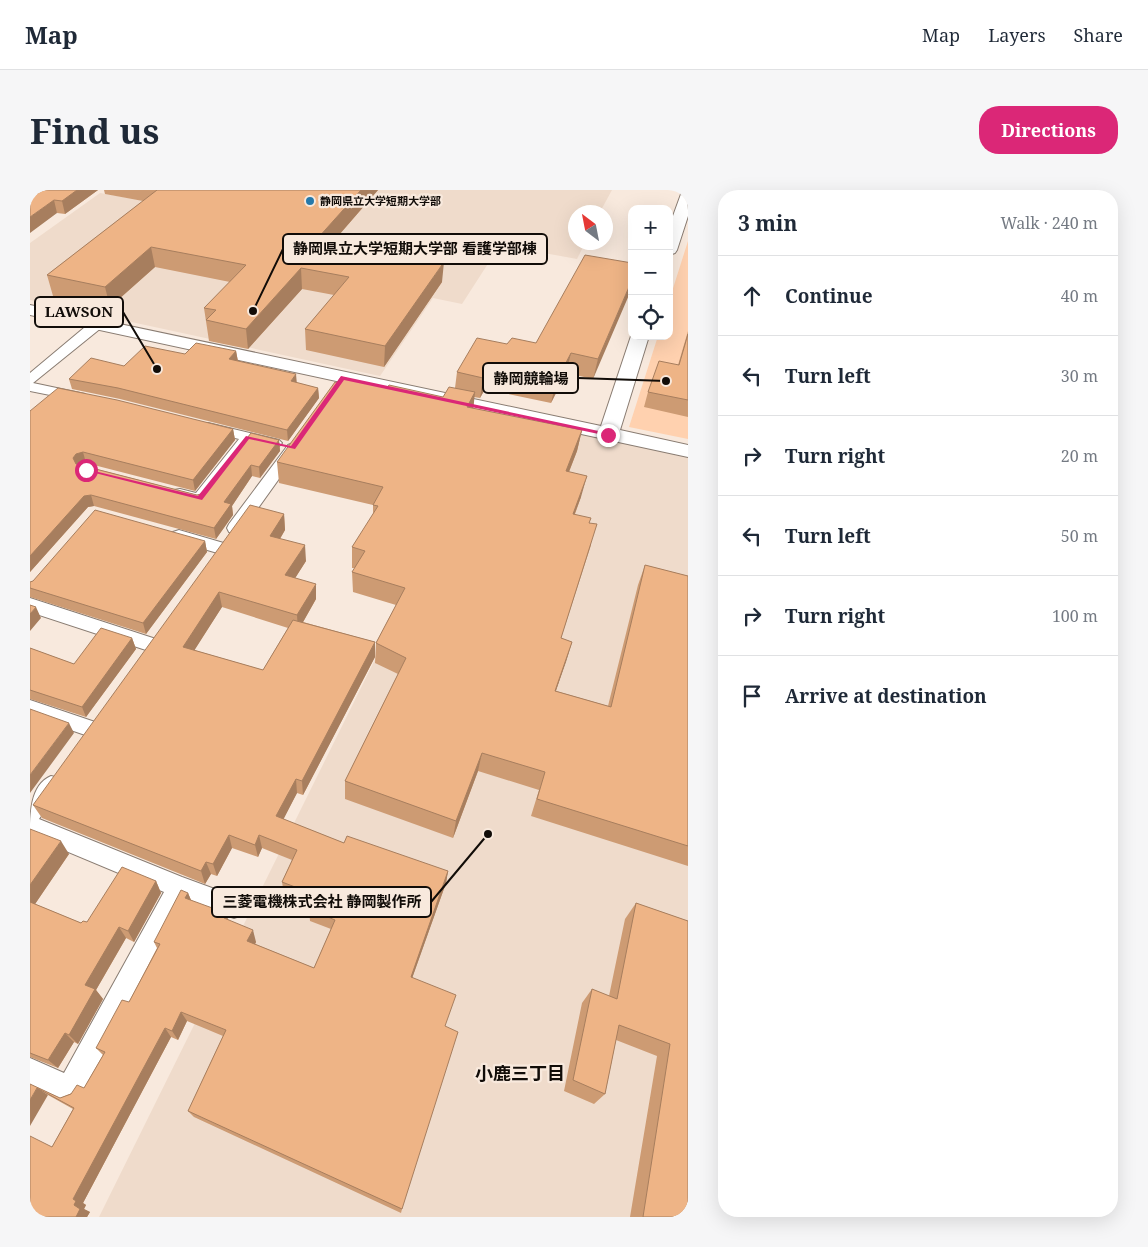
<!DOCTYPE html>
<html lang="en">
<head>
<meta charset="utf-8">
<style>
	body { margin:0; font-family:"Noto Serif","Noto Sans JP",serif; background:#f6f6f7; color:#1f2937 }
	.controls { position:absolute; right:15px; top:15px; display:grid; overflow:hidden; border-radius:10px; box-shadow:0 5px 20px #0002 }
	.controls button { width:45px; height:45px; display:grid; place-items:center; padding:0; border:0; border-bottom:1px solid #e0e1e3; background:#fff; color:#1f2937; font:25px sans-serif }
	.compass { position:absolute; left:538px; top:15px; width:45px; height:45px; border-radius:50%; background:#fff; box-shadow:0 5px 20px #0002; rotate:328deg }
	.stop { position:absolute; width:15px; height:15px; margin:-11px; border:4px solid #db2777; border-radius:50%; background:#fff }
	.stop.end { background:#db2777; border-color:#fff; box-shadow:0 1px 5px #0008 }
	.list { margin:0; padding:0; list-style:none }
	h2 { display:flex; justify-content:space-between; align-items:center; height:65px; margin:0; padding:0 20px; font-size:21px }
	h2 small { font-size:16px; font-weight:400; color:#747a83 }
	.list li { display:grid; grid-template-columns:32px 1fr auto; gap:15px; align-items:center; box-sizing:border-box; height:80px; padding:0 20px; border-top:1px solid #e0e1e3 }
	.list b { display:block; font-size:19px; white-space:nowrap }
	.list em { font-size:16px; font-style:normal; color:#747a83 }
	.icon { flex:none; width:28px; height:28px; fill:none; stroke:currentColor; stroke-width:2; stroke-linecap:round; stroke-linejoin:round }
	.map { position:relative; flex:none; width:658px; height:1027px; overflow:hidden; border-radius:20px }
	header { display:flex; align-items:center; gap:30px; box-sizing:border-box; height:70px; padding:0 25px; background:#fff; border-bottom:1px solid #e0e1e3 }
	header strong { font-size:24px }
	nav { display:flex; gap:28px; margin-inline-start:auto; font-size:18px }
	.intro { display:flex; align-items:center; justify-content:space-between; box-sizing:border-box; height:120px; padding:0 30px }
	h1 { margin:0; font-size:35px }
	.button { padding:12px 22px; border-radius:20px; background:#db2777; color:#fff; font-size:18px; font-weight:700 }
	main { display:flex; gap:30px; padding:0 30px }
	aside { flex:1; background:#fff; border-radius:20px; box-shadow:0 5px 20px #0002 }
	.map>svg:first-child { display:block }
	.built { fill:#efdbcb }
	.green { fill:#ffd1af }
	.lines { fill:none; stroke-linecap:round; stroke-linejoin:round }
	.street-casing { stroke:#897c72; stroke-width:2 }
	.secondary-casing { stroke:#897c72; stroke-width:2 }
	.street { fill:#fff; fill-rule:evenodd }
	.secondary { fill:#fff; fill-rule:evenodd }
	.wall { fill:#cd9b73; fill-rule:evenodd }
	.shaded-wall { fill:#a77e5e }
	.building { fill:#eeb486; stroke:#a77e5e }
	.route { fill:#db2777 }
	.poi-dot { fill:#2679aa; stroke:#f8e9dd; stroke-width:2 }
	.labels { text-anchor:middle; stroke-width:4.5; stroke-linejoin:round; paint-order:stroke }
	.far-poi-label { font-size:11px; font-weight:bold; fill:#110c08; stroke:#f8e9dd; text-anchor:start }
	.near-neighbourhood-label { font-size:18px; font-weight:bold; fill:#110c08; stroke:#f8e9dd }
	.leader { fill:none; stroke:#110c08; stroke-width:2 }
	.callout-dot { fill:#110c08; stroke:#f8e9dd; stroke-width:2 }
	.callout { fill:#f8e9dd; stroke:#110c08; stroke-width:2 }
	.callout-label { font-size:15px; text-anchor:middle; font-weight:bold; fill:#110c08 }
</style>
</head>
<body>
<header>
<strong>Map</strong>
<nav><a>Map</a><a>Layers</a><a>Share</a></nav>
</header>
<div class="intro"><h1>Find us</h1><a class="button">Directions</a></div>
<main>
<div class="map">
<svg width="658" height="1027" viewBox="0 0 658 1027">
	<rect width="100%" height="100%" fill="#f8e9dd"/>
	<path class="built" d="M210 0H582L570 22H546V52L555 53 547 69 470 55 432 114 403 108 350 186 0 110V53L70 3 184 23Z
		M468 221 658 262V1027H69Z"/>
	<path class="green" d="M658 51V249L599 237 628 146H639V111Z"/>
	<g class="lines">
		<defs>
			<path id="street" d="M66 131 71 132 73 135 71 138 3 193 55 204 57 207 55 210 50 211 0 201V183L61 132Z
				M178 233 249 250 252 253 249 256 244 258 222 252 176 313 170 314 144 308 142 304 144 300 150 299 166 303 209 249 173 240 171 237 173 234Z
				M263 253 268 255 271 258 211 342 205 344 199 342 197 338 199 334 258 255Z
				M149 340 197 354 200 358 197 362 191 364 143 350 141 346 143 342Z
				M0 408 129 450 131 455 129 460 122 462 0 422Z
				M0 510 68 533 71 539 68 545 61 547 0 526Z
				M21 586 29 588 32 595 9 629 152 687 212 709 216 717 212 725 204 728 155 710 50 909 40 913 0 895V868L34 883 134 702 0 646C0 624 0 595 21 586Z"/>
			<path id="secondary" d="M658 0V26L647 60 645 63 639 65V37L651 4 653 1Z
				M0 115 571 236 601 146H619L590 240 658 255V267L0 125Z"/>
		</defs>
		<use href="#street" class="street-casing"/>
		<use href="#secondary" class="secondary-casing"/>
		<use href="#street" class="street"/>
		<use href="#secondary" class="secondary"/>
	</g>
	<path class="wall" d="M0 0H68L35 24 27 23Z
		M74 0H348L303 52 412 92 354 177 276 160 275 139 304 105 272 99 218 159 179 151 174 118 200 92 125 77 80 117 23 106 17 85 113 11 75 4Z
		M602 73 563 189 536 183 521 213 455 199 450 208 444 207 443 218 552 240 547 261 539 282 551 307 545 324 560 333 561 355 531 448 542 452 526 501 578 516 608 395 615 375 658 386V676L501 626 509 600 448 581 423 648 315 609V591L368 484 345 473 346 453 366 415 323 402 322 382 325 378H322V357L343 326V315L249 293 247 272 357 198 413 207 425 198 427 182 477 154 506 153Z
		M658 141V227L614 217 618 202 648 175Z
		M206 161 208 171 267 193 288 198 289 208 258 251 90 209 42 199 39 189 94 176 155 164Z
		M0 221 203 239 205 250 165 301 56 273 51 275 167 305 175 303 249 250 250 261 230 288 222 286 202 316 203 325 186 349 64 316 58 317 0 382Z
		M254 324 255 340 250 349 276 371 265 388 286 409 273 432 345 452V467L273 605 267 603 253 629 314 653 418 681 416 693 382 788 415 837 372 1019 371 1023 164 927 158 921 193 846 157 831 148 850 141 847 53 1013 56 1015 54 1019 60 1022 57 1027 22 957 43 919 18 905 0 894 30 908 54 898 73 865 66 858 99 812 127 758 124 752 158 703 161 710 198 730 226 752 225 754 284 778 301 739 280 731 279 719 281 715 254 704 252 692 262 670 232 658 228 667 202 658 187 686 181 684 175 694 12 628 3 615ZM192 417 258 438 233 480 164 460Z
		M175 351 177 362 116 444 0 407V392Z
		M102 448 106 459 56 527 0 509V458L44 474Z
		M0 639 39 664 5 714 51 733 57 732 126 691 131 703 104 752 96 748 66 800 73 809 48 854 44 852 28 878 0 867Z
		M606 713 658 731V1027H600L627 866 586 850 575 904 564 914 534 901 552 813 562 799 579 806 595 729Z"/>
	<path class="shaded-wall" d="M47 0H68L35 24 32 11Z
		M331 0H348L288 69 287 49Z
		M24 10 27 23 0 43V27Z
		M121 57 125 77 80 117 75 97Z
		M414 72 412 92 354 177 355 156Z
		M271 78 272 99 218 159 216 139Z
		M602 90V98L563 189 568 169Z
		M206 161 208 172 199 169Z
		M541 163 536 183 521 213 526 192Z
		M458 178 455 199 450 208 453 188Z
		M266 184 267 195 261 191Z
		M288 198 289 208 258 251 257 240Z
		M445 202 443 222 437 217Z
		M203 239 205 250 165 301 163 290Z
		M552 240 547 261 531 302 536 281Z
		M249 250 250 261 230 288 229 277Z
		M53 262 56 273 49 275 46 279 43 268 46 264Z
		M221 275 222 286 202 316 203 325 186 349 184 338 194 312Z
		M557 286 551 307 537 344 543 324Z
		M61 305 64 316 58 317 0 382V366L54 306Z
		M254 324 255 340 242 362 240 346Z
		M175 351 177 362 116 444 113 433Z
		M275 355 276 371 257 401 255 385Z
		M286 394V409L268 441 267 425Z
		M189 402 192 417 157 472 153 457Z
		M6 417 11 428 0 441V424Z
		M102 448 106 459 56 527 52 517Z
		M345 452V467L273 605 272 591Z
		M542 452 536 472 519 520 525 501Z
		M39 533 44 543 0 603V585Z
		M452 563 448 581 423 648 426 631Z
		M266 589 267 603 248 640 246 626Z
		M199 645 202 658 187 686 183 674Z
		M229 645 232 658 228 667 225 655Z
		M31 651 39 664 1 720 0 719V695Z
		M176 672 181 684 175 694 171 681Z
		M418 681 416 693 379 797 381 787Z
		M126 691 131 703 104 752 98 741Z
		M158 703 163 715 155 708Z
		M196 723 200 735 194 728Z
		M89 737 96 748 66 800 73 809 48 854 39 845 55 795Z
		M223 740 226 752 221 762 217 751Z
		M151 822 157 831 148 850 142 841Z
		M135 838 141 847 53 1013 56 1015 54 1019 60 1022 57 1027H46L43 1009Z
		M35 843 44 852 28 878 18 870Z
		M7 898 18 905 0 936V910Z"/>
	<path class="building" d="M0 0H47L32 11 24 10 0 27Z
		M127 0H331L287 49 414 72 355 156 275 139 319 87 271 78 216 139 176 130 186 120 174 118 216 75 121 57 75 97 17 85Z
		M555 65 602 73V90L568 169 541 163 526 192 458 178 453 188 427 182 447 148 477 154 482 148 506 153Z
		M658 144V210L618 202 629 171 649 175Z
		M166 153 206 161 199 169 266 184 261 191 288 198 257 240 88 198 39 189 61 168 94 176 115 156 155 164Z
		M311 187 357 198 359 195 413 207 419 197 445 202 437 217 552 240 536 281 557 286 543 324 561 328 559 333 567 334 531 448 542 452 525 501 581 517 615 375 658 386V656L507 609 515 582 452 563 426 631 315 591 376 468 346 453 375 398 322 382 335 361 322 357 348 316 343 315 353 297 247 272 305 192 307 193Z
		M28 198 87 210 203 239 163 290 53 262 46 264 43 268 46 274 167 305 175 303 221 243 249 250 229 277 221 275 194 312 201 314 184 338 61 305 54 306 0 366V221Z
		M220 315 254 324 240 346 275 355 255 385 286 394 267 425 189 402 153 457 233 480 263 430 345 452 272 591 266 589 246 626 314 653 317 646 418 681 381 787 426 805 415 836 428 842 372 1019 158 921 196 840 151 822 142 841 135 838 43 1009 46 1011 44 1015 50 1019 46 1027H0V946L22 957 44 918 7 898 0 910V894L30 908 41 904 47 895 54 898 75 862 66 858 92 810 99 812 130 754 124 752 151 700 158 703 155 708 196 723 194 728 223 740 217 751 284 778 305 730 279 719 286 705 252 692 267 660 229 645 225 655 199 645 183 674 176 672 171 681 3 615Z
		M65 320 175 351 113 433 0 398V392L3 391Z
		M0 415 6 417 0 424Z
		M71 438 102 448 52 517 0 500V458L44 474Z
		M0 519 39 533 0 585Z
		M0 639 31 651 0 695Z
		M92 677 126 691 98 741 89 737 55 795 65 799 39 845 35 843 18 870 0 863V712L51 733 53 731 57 732Z
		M606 713 658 731V1027H613L640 854 589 835 575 904 543 890 562 799 587 809Z"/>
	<path class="route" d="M311 186 578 243 581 245 578 246 314 190 265 259 219 249 172 310 53 280 56 279 168 306 216 246 261 256Z"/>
	<circle class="poi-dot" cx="280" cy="11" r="5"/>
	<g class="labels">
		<g class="far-poi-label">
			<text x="290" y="15">静岡県立大学短期大学部</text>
		</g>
		<g class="near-neighbourhood-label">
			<text x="490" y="890">小鹿三丁目</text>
		</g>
	</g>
	<path class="leader" d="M223 121L253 59M127 179L93 122M636 191L548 188M458 644L401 712"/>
	<g class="callout-dot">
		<circle cx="223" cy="121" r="5"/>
		<circle cx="127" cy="179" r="5"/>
		<circle cx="636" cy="191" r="5"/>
		<circle cx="458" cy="644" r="5"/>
	</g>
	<g class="callout">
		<rect x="253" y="44" width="264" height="30" rx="5"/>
		<rect x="5" y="107" width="88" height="30" rx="5"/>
		<rect x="453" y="173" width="95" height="30" rx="5"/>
		<rect x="182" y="697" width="219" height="30" rx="5"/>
	</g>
	<g class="callout-label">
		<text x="385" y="64">静岡県立大学短期大学部 看護学部棟</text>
		<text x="49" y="127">LAWSON</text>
		<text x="501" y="194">静岡競輪場</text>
		<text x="292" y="717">三菱電機株式会社 静岡製作所</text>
	</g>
</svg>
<div class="controls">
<button>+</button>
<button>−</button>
<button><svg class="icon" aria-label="locate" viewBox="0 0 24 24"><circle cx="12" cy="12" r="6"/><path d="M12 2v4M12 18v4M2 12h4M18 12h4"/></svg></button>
</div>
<svg class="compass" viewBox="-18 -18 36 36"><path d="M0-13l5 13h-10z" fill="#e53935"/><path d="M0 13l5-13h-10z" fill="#747a83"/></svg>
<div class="stop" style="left:56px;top:280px"></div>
<div class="stop end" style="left:578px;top:245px"></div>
</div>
<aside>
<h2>3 min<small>Walk · 240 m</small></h2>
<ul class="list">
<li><svg class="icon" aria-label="ahead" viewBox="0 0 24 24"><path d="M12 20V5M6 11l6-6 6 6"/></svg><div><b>Continue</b></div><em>40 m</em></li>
<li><svg class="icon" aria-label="left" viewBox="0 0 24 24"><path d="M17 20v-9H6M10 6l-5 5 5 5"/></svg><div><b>Turn left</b></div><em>30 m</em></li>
<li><svg class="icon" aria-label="right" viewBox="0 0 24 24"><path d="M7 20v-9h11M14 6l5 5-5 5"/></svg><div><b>Turn right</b></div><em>20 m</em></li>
<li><svg class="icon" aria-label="left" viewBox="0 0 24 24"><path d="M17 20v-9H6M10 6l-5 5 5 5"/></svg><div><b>Turn left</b></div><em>50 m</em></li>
<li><svg class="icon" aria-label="right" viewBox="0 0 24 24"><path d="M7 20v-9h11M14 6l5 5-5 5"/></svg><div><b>Turn right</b></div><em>100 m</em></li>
<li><svg class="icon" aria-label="arrive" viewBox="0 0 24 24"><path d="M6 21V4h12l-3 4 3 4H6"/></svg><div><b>Arrive at destination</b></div></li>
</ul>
</aside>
</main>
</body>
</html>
